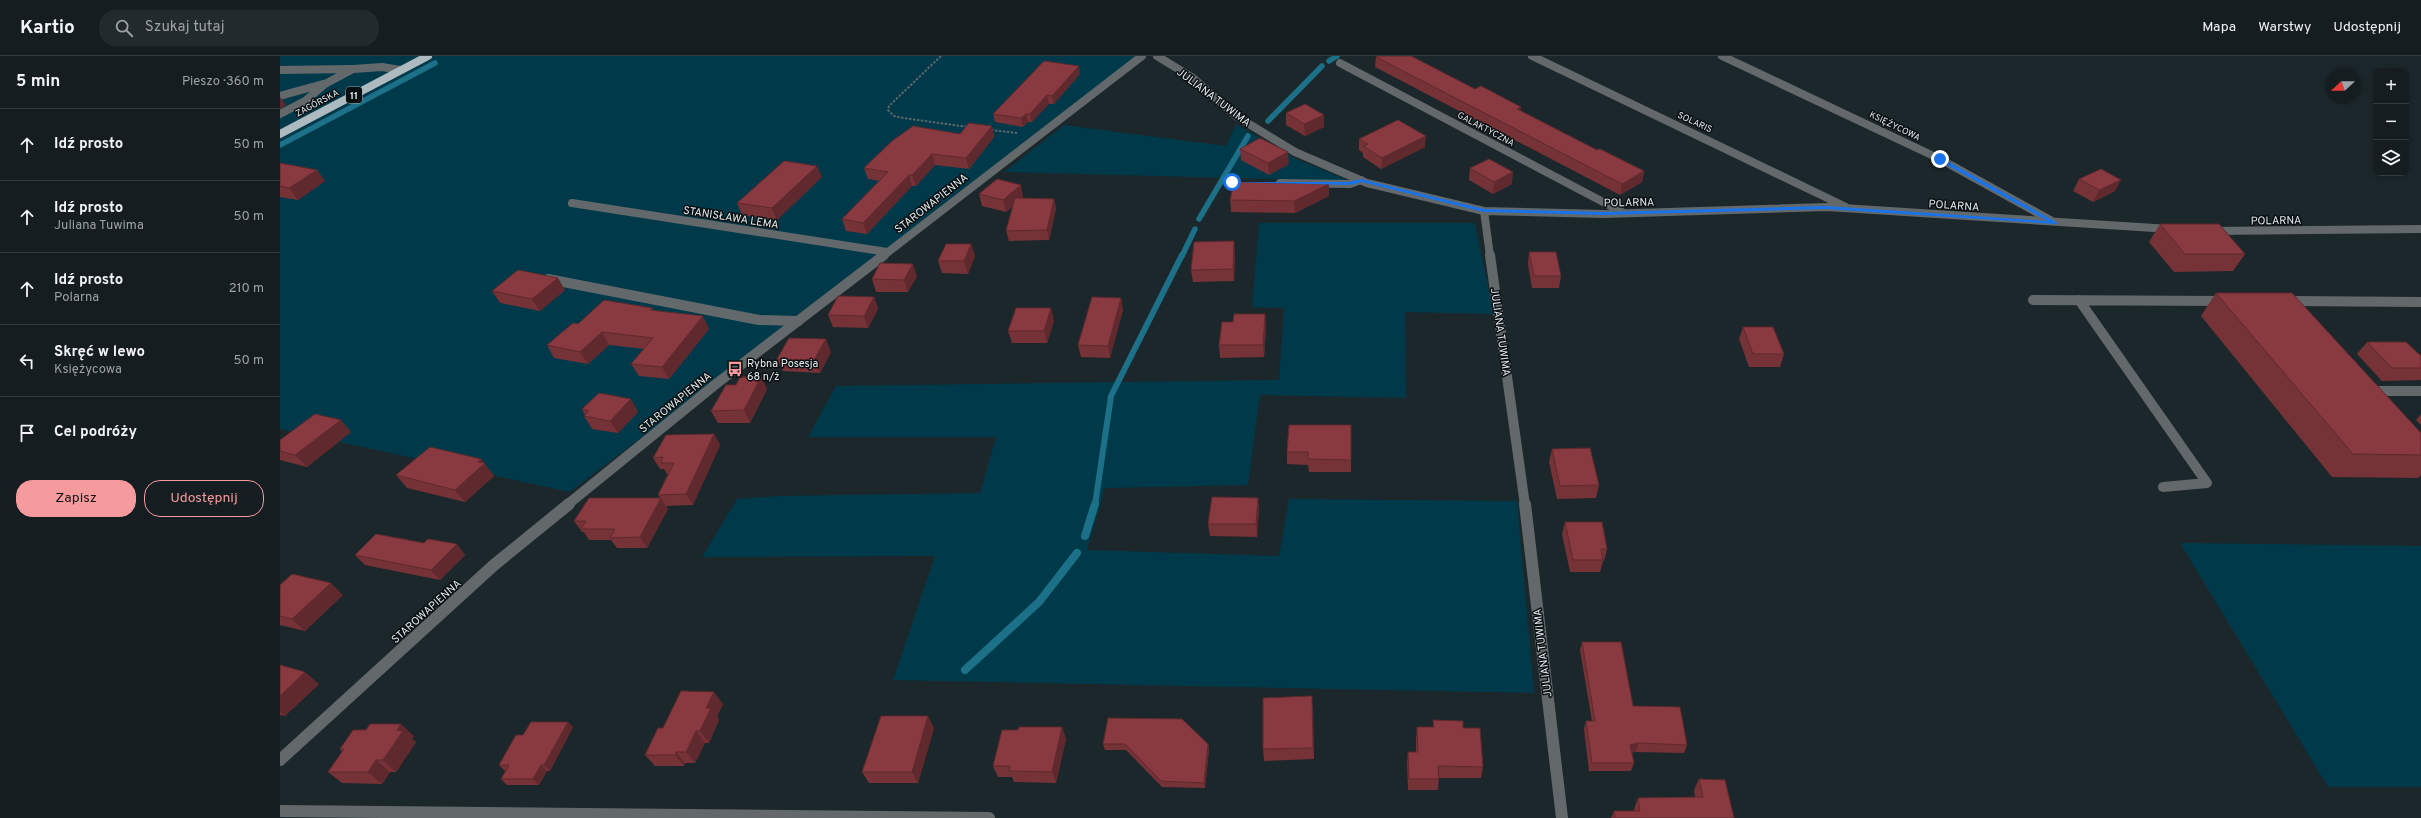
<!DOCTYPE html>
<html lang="pl">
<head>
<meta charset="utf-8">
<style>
	body { margin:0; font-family:Overpass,sans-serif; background:#222a2d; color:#f1f3f6 }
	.controls { position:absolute; right:12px; top:12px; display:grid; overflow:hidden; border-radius:8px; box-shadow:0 2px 6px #0003 }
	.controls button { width:36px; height:36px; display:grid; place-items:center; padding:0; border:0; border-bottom:1px solid #343b3e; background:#151d20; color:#f1f3f6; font:20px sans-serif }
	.compass { position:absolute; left:2045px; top:12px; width:36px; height:36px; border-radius:50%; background:#151d20; box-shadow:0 2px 6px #0003; rotate:249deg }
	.stop { position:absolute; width:12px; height:12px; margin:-9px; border:3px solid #1a73e8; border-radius:50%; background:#fff }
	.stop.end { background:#1a73e8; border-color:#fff; box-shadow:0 1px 4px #0008 }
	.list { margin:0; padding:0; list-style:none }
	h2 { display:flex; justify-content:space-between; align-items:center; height:52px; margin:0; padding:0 16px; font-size:17px }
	h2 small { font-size:13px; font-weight:400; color:#9da2a5 }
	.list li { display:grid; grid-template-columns:26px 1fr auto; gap:12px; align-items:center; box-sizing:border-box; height:72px; padding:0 16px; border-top:1px solid #343b3e }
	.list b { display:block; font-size:15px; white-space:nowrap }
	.list p { margin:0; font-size:13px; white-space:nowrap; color:#9da2a5 }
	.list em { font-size:13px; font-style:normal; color:#9da2a5 }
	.actions { display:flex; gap:8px; padding:12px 16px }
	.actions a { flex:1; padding:9px 0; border:1px solid #f59b9e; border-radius:16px; text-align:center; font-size:14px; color:#f59b9e }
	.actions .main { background:#f59b9e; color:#111 }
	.icon { flex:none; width:22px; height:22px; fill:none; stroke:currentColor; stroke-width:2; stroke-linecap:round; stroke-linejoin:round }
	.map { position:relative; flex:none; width:2141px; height:762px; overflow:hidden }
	header { display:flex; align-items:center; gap:24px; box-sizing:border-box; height:56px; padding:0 20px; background:#151d20; border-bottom:1px solid #343b3e }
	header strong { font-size:19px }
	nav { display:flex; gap:22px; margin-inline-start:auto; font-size:14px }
	.search { width:280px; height:36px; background:#222a2d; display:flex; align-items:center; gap:10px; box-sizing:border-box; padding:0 14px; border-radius:16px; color:#9da2a5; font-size:15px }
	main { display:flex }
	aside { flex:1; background:#151d20 }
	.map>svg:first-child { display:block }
	.green { fill:#003a4a }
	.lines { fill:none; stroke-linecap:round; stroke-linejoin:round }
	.stream-far2 { stroke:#1c7189; stroke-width:5.5 }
	.stream-far1 { stroke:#1c7189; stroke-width:6 }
	.stream { stroke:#1c7189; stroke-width:8 }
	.path { stroke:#5c666a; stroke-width:2; stroke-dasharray:2.5 1.5; stroke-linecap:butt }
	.service-far1 { stroke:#63696b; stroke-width:8 }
	.service { stroke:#63696b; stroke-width:10 }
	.minor-far2 { stroke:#63696b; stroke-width:8 }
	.minor-far1 { stroke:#63696b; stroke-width:10 }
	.minor { stroke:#63696b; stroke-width:12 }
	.tertiary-far2 { stroke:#63696b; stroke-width:8 }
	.tertiary-far1 { stroke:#63696b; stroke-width:10 }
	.tertiary { stroke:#63696b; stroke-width:12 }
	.trunk { stroke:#adbabf; stroke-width:8 }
	.wall { fill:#753237 }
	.shaded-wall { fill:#5f292d }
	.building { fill:#883a40; stroke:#5f292d }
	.route { fill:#1a73e8 }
	.labels { text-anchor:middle; stroke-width:3; stroke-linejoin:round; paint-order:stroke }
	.far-street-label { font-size:9px; fill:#e4ebee; stroke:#0a0f11 }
	.shield { fill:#0a0f11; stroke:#a3a9ac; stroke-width:1 }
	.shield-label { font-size:10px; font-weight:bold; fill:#e4ebee }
	.street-label { font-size:11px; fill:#e4ebee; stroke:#0a0f11 }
	.poi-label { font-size:11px; fill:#e4ebee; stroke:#0a0f11; text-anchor:start }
</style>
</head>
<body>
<header>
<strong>Kartio</strong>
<div class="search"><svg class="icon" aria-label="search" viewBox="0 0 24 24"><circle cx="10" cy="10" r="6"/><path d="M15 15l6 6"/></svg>Szukaj tutaj</div>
<nav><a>Mapa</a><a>Warstwy</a><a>Udostępnij</a></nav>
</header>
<main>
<aside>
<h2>5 min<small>Pieszo · 360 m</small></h2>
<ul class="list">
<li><svg class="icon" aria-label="ahead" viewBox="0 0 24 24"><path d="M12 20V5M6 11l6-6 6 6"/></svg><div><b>Idź prosto</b></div><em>50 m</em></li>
<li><svg class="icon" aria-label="ahead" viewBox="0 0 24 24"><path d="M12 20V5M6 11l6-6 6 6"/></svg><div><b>Idź prosto</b><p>Juliana Tuwima</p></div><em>50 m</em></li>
<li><svg class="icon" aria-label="ahead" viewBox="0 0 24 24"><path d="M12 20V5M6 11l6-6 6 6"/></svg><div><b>Idź prosto</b><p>Polarna</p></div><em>210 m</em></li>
<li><svg class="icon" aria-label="left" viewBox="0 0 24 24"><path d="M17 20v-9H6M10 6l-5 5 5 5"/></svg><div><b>Skręć w lewo</b><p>Księżycowa</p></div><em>50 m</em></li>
<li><svg class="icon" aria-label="arrive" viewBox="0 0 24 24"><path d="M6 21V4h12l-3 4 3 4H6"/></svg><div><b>Cel podróży</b></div></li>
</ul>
<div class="actions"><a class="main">Zapisz</a><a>Udostępnij</a></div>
</aside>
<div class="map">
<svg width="2141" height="762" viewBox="0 0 2141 762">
	<rect width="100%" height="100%" fill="#1c272b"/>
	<path class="green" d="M0 0H861L290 436 0 373Z
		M956 68 1016 103 1070 125 724 116 784 69 946 90Z
		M979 167H1195L1214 258 1125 256 1126 342 980 339 968 429 825 432 807 494 999 500 1009 443 1237 445 1254 637 613 624 655 500 422 501 457 443 498 440 700 437 716 381H528L556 330 999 324 1004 252 972 251Z
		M1900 487 2141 490V731H2048Z"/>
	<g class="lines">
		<path class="stream-far2" d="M1049 5 1057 0
			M988 65 1042 10
			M0 89 155 7
			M919 163 968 80
			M902 200 915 173"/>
		<path class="stream-far1" d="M815 449 831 340 902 199"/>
		<path class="stream" d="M805 480 815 448
			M685 614 759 546 797 497"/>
		<path class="path" d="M661 0 609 50 608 54 614 60 623 62 688 71
			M711 74 737 77"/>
		<path class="service-far1" d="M0 14 71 13
			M0 40 43 28
			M0 58 25 45 45 28 73 13 102 11 120 14
			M1000 127 1070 128 1081 124
			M292 147 607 196"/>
		<path class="service" d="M268 223 479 264 518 265
			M1753 244 1944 245
			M1799 244 1927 427 1883 431
			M2010 245 2141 246
			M2090 332 2093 335H2141"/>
		<path class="minor-far2" d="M877 0 913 22 956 60 1015 96 1087 127 1204 155 1324 158 1547 151 1890 173
			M1252 0 1566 151
			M1442 0 1660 103 1772 165
			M1060 7 1342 156
			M1204 155 1210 200
			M1932 175 2141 173"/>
		<path class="minor-far1" d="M1210 199 1245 449"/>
		<path class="minor" d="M1245 448 1282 762
			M0 755 709 762"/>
		<path class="tertiary-far2" d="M603 200 862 0"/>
		<path class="tertiary-far1" d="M287 449 436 328 604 199"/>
		<path class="tertiary" d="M0 704 214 509 289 448"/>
		<path class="trunk" d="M0 78 148 0"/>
	</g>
	<path class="wall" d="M1096 1 1195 33 1241 55 1317 94 1364 115 1362 126 1340 139 1095 11Z
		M800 18 774 48H769L752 66H748L743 71 715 66 713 58Z
		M1006 57 1044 59V71L1025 80 1006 69Z
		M712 70 714 81 689 113 655 109 636 130H632L587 178 566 175 562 163 599 125 588 123 584 112 680 78Z
		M1079 83 1145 91 1101 113 1083 101V97L1079 94Z
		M960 93 1009 108 989 119 961 104Z
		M0 107 37 114 45 125 18 144 0 141Z
		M1190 112 1232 128 1213 138 1189 124Z
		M542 121 497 164 462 159 457 147Z
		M1799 123 1835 135 1813 146 1793 135Z
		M1049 128V140L1015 157 951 156 950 144Z
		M699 138 743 141 742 142 774 143 776 153 769 184 729 185 726 175 733 150 726 156 702 150Z
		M1880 168 1965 198 1953 215 1894 216 1869 186Z
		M691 188 695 200 688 218 662 217 658 205Z
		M1249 196 1281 220 1279 232H1252L1248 208Z
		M955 197 954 225 913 226 911 214Z
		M637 220 628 236H596L592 223Z
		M285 234 260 255 220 247 212 235Z
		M1936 237 2141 377V419L2138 422 2052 421 1921 260Z
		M594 241 598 253 588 272 553 271 548 259Z
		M841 242 843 254 830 302 801 301 798 289Z
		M372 252 374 255 429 273 389 323 359 320 351 308 364 293 329 289 308 308 274 302 267 289 298 268Z
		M985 258 986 270 984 301 940 302 939 289 953 266Z
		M774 265 767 287H732L728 275Z
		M1463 271 1504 298 1500 311H1469L1459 283Z
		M2087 286 2141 300V324L2102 325 2077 298Z
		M551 296 540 317 503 315 497 303Z
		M481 321 487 333 470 367H438L431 355 456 329Z
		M302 353 358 356 338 377 312 373 304 360 305 359Z
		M2141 358V369L2136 364Z
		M1071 369V416H1029L1028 409 1007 408V396Z
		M71 376 27 411 0 404V384Z
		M434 378 440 389 413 449 386 450 388 453 367 492H337L331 484H309L304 476H302L294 465 380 442 378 439 388 418H387L384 413H380L373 402Z
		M1272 393 1319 429 1316 442 1277 443 1269 406Z
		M201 403 214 420 185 446 127 432 116 419Z
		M978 442 979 454 977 481 930 480 928 468Z
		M1285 466 1327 493 1324 505H1323L1320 516H1290L1282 478Z
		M144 487 177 488 185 499 160 524 85 509 75 499Z
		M0 529 63 539 25 575 0 569Z
		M1302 586 1353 650 1407 689 1404 697 1356 696H1352L1354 707 1351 715H1309L1304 673 1306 665H1312L1300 594Z
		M0 609 39 628 5 660 0 659Z
		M443 648 437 660 439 664 429 687H425L415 707H405L404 710H375L365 699 383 672Z
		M1033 651 1034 703 984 705 983 693Z
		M1153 664 1183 672 1203 711 1201 722H1159L1158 734H1128L1127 708 1128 696H1136V683L1137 671H1153Z
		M293 671 270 715H267L259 729H227L221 723 226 715H225L219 709 243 679Z
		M782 671 786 683 776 727 734 726 732 721H718L713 710 738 674Z
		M654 672 638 727H589L582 716Z
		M134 680 132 683 136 686 116 716H110L102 728 62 727 48 716 62 696 60 693Z
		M823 688H928L929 693 925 732 882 731 846 694H825Z
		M1419 723 1454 762H1331L1334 755H1354V753L1358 742 1415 741 1414 734Z"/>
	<path class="shaded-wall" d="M799 10 800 18 774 48 772 40Z
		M767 39 769 48 752 66 750 58Z
		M0 41 6 49 0 53Z
		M1241 51 1240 61 1237 53Z
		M746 58 748 66 743 71 741 62Z
		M1044 59V71L1025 80 1024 68Z
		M712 70 714 81 689 113 686 102Z
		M1146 80 1145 91 1101 113 1102 102Z
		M1008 96 1009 108 989 119 988 107Z
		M652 98 655 109 636 130 632 119Z
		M537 110 542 121 497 164 492 152Z
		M37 114 45 125 18 144 9 132Z
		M1364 115 1362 126 1340 139 1342 128Z
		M1233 116 1232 128 1213 138 1214 126Z
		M629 119 632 130 587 178 583 167Z
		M1841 124 1835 135 1813 146 1819 134Z
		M1049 128V140L1015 157 1014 145Z
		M741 129 743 141 726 156 723 144Z
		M774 143 776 153 769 184 767 174Z
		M954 185 955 197 954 225 953 213Z
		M691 188 695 200 688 218 684 205Z
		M633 208 637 220 628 236 624 224Z
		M278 222 285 234 260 255 252 243Z
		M594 241 598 253 588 272 584 260Z
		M841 242 843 254 830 302 828 290Z
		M771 252 774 265 767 287 764 275Z
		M985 258 986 270 984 301 983 289Z
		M423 260 429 273 389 323 382 311Z
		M322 276 329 289 308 308 300 296Z
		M546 283 551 296 540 317 534 304Z
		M481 321 487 333 470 367 464 354Z
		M351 343 358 356 338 377 330 365Z
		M61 364 71 376 27 411 15 399Z
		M434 378 440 389 413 449 406 438Z
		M201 403 214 420 185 446 175 434 198 406Z
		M381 442 388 453 367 492 360 481Z
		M978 442 979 454 977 481 976 468Z
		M177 488 185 499 160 524 151 514Z
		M51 527 63 539 25 575 12 563Z
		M25 616 39 628 5 660 0 656V640Z
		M434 636 443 648 437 660 439 664 429 687 420 675 426 652Z
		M648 660 654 672 638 727 632 716Z
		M288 666 293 671 270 715 264 709Z
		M121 668 134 680 132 683 136 686 116 716 103 704 117 674Z
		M782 671 786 683 776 727 772 716Z
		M416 675 425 687 415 707 406 696Z
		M1358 687 1356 696 1348 697 1350 689Z
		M928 688 929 693 925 732 924 727Z
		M396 696 405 707 404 710 395 699Z
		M96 704 110 716 102 728 88 716Z
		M261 709 267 715 259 729 253 723Z"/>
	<path class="building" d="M1097 0H1131L1195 33 1201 30 1241 51 1237 53 1317 94 1320 93 1364 115 1342 128 1096 1Z
		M764 5 799 10 772 40 767 39 750 58H746L741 62 713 58Z
		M1025 48 1044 59 1024 68 1006 57Z
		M1118 64 1146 80 1102 102 1083 90 1088 88 1079 83Z
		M689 67 712 70 686 102 652 98 632 119H629L583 167 562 163 608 116 584 112 612 85 633 70 680 78Z
		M980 82 1008 96 988 107 960 93Z
		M1209 103 1233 116 1214 126 1190 112Z
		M504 105 537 110 492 152 457 147Z
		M0 107 37 114 9 132 0 130Z
		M1821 113 1841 124 1819 134 1799 123Z
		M717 123 741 129 723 144 699 138Z
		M954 126 1049 128 1014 145 950 144Z
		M735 142 774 143 767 174 726 175Z
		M1880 168H1939L1965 198H1905Z
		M954 185 953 213 911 214 914 186Z
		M666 188H691L684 205H658Z
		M1249 196H1276L1281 220H1254Z
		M600 207 633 208 624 224 592 223Z
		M238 214 278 222 252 243 212 235Z
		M1936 237H2012L2141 377V399L2073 398Z
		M558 240 594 241 584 260 548 259Z
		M812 241 841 242 828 290 798 289Z
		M324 244 372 252 370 254 423 260 382 311 351 308 373 282 322 276 300 296 267 289 293 267 298 268Z
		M736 252H771L764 275H728Z
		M954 258H985L983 289H939L942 266H953Z
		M1463 271H1493L1504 298H1473Z
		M509 282 546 283 534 304 497 303Z
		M2087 286H2126L2141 300V312H2112Z
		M460 321H481L464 354 431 355 446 329H456Z
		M319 337 351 343 330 365 304 360 309 355 302 353Z
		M35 358 61 364 15 399 0 395V384Z
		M1009 369H1071V404L1028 403V396H1007Z
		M434 378 406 438 378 439 394 407H381L383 401 373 402 386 379Z
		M150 391 201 403 198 406 205 407 175 434 116 419Z
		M1310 392 1319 429 1280 430 1272 393Z
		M932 441 978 442 976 468H928Z
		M309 442H381L360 481 330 482 335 473H301L306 465H294Z
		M1285 466H1322L1327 493H1321L1323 504H1293Z
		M96 478 144 487 148 483 177 488 151 514 75 499Z
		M12 518 51 527 12 563 0 560V529Z
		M1302 586H1341L1353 650 1400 651 1407 689 1358 687 1350 689 1354 707H1312L1306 665H1315Z
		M0 609 25 616 0 640Z
		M401 635 434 636 426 652H431L420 675H416L406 696H396L395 699H365L378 672H383Z
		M1032 640 1033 692 983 693V642Z
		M601 660H648L632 716H582Z
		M828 662 902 663 928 688 924 727 881 725 845 688H823Z
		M1153 664 1183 665V672H1200L1203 711 1158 710 1159 723H1129L1128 696H1138L1137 671H1154Z
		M251 666H288L264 709H261L253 723H221L229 709H219L236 679H243Z
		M90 668H121L117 674 123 675 103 704H96L88 716H48L64 693H60L73 674H86Z
		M739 671H782L772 716 729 715 730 710H713L722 674H738Z
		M1419 723 1445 724 1454 762H1335L1334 755H1360L1358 742 1423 741Z"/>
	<path class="route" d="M1660 101 1778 167 1775 168 1546 153 1324 159 1204 156 1082 126 1070 129 950 126H1069L1081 123 1204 153 1324 156 1546 150 1768 165 1658 104Z"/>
	<defs>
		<symbol id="bus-bare" viewBox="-9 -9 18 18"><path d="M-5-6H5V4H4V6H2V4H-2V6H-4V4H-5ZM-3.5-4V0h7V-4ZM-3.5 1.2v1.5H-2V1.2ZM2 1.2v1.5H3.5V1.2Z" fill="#f59b9e" stroke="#0a0f11" stroke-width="2.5" paint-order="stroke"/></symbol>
	</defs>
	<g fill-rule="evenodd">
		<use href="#bus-bare" x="444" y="302" width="22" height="22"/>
	</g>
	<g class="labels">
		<g class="far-street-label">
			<text transform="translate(37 47) rotate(-28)" y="3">ZAGÓRSKA</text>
			<text transform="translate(1415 66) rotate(25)" y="3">SOLARIS</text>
			<text transform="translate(1615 70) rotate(26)" y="3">KSIĘŻYCOWA</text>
			<text transform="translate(1206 73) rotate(28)" y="3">GALAKTYCZNA</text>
		</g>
		<rect class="shield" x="66" y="31" width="16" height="16" rx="3"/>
		<g class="shield-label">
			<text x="74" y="43">11</text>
		</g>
		<g class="street-label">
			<text transform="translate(934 41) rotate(37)" y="4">JULIANA TUWIMA</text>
			<text transform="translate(1349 146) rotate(-1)" y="4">POLARNA</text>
			<text transform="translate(651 147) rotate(-38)" y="4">STAROWAPIENNA</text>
			<text transform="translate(1674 149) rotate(4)" y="4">POLARNA</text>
			<text transform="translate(451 161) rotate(9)" y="4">STANISŁAWA LEMA</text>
			<text transform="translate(1996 164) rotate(-1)" y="4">POLARNA</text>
			<text transform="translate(1221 276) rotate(82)" y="4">JULIANA TUWIMA</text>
			<text transform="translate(395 346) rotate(-39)" y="4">STAROWAPIENNA</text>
			<text transform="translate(146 555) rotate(-42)" y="4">STAROWAPIENNA</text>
			<text transform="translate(1262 597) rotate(-97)" y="4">JULIANA TUWIMA</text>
		</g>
		<g class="poi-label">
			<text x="467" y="311">Rybna Posesja<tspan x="467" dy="13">68 n/ż</tspan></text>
		</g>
	</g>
</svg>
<div class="controls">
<button>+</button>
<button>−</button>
<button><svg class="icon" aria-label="layers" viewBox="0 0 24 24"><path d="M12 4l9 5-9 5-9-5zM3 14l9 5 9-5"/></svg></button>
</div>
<svg class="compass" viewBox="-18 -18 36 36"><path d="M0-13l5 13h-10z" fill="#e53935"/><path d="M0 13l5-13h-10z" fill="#9da2a5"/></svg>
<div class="stop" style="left:952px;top:126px"></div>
<div class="stop end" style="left:1660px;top:103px"></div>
</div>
</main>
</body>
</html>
